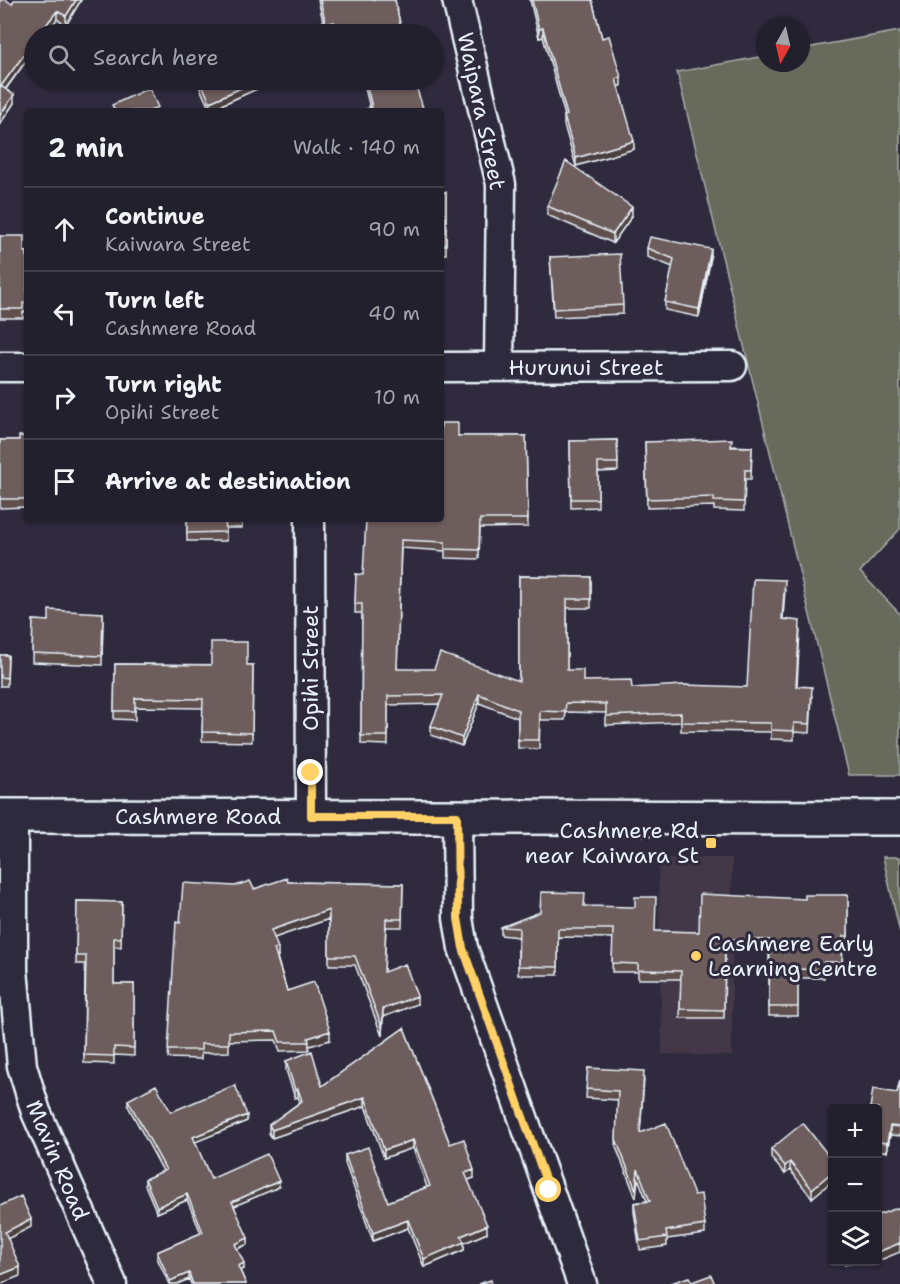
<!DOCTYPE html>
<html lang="en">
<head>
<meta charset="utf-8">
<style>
	body { margin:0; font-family:"Shantell Sans",sans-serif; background:#2f2d3a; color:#f1f3f6 }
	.controls { position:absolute; right:18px; bottom:18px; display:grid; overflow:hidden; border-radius:6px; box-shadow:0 2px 4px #0004 }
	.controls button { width:54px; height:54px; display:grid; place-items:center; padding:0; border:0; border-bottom:2px solid #403e4a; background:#23202e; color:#f1f3f6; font:30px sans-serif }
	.compass { position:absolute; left:756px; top:18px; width:54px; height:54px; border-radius:50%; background:#23202e; box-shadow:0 2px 4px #0004; rotate:188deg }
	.stop { position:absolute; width:18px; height:18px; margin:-14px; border:4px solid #ffd166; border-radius:50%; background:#fff }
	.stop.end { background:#ffd166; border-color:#fff; box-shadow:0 2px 6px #0008 }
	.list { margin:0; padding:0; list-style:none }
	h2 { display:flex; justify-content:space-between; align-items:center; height:78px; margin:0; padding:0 24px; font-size:26px }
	h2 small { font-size:20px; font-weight:400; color:#a3a3aa }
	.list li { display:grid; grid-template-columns:39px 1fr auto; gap:18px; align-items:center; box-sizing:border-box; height:84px; padding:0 24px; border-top:2px solid #403e4a }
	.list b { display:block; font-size:22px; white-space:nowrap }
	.list p { margin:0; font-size:20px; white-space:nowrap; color:#a3a3aa }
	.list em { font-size:20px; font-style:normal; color:#a3a3aa }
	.icon { flex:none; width:33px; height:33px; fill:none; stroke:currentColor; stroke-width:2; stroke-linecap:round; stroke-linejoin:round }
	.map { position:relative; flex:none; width:900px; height:1284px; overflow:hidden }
	.search { position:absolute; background:#23202e; box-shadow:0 2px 4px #0004; left:24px; top:24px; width:420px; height:66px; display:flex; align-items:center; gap:15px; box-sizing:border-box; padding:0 21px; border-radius:33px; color:#a3a3aa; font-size:22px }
	.panel { position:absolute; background:#23202e; box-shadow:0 2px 4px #0004; left:24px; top:108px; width:420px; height:414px; border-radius:6px }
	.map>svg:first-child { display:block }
	.built { fill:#423946 }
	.green { fill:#676a5c; stroke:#a8aeaa; stroke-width:1.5 }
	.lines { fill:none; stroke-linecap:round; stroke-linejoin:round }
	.minor-casing { stroke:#e8f1f8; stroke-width:33 }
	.secondary-casing { stroke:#e8f1f8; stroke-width:38 }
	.minor { stroke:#2f2a3d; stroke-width:28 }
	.secondary { stroke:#2f2a3d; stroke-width:33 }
	.wall { fill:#5e504e; stroke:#e8f1f8; stroke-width:1.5 }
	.shaded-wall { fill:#4c4140; stroke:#e8f1f8; stroke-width:1.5 }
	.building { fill:#6d5d5b; stroke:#e8f1f8; stroke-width:1.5 }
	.route { stroke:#ffd166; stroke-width:8 }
	.poi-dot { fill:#ffd166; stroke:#2f2a3d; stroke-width:2 }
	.labels { text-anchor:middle; stroke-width:6; stroke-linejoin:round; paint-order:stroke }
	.street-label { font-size:22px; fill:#e8f1f8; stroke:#2f2a3d }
	.poi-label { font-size:22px; fill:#e8f1f8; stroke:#2f2a3d; text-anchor:end }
</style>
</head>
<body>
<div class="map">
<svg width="900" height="1284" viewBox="0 0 900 1284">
	<rect width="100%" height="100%" fill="#2f2a3d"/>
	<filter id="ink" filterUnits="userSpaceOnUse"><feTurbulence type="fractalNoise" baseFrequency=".0167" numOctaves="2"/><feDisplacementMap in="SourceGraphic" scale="12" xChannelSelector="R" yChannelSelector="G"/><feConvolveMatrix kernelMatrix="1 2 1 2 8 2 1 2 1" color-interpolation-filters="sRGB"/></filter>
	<g filter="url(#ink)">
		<path class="built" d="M658 858H732V1056L662 1054Z"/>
		<path class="green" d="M900 31V529L860 572 900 614V775H849L677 72 765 56V63H801V49Z
			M883 857H900V933Z"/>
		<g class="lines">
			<defs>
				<path id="minor" d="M457 0 501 184 499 367
					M0 367H27
					M441 367 732 366
					M310 519 311 816
					M13 816V970L22 1066 36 1112 112 1284
					M457 816 458 918 463 948 582 1284"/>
				<path id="secondary" d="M0 816 900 818"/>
			</defs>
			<use href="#minor" class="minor-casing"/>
			<use href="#secondary" class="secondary-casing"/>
			<use href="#minor" class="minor"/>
			<use href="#secondary" class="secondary"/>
		</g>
		<path class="wall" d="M81 0 66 25 57 19 46 34H34V50L6 89 14 103 0 124 12 4Z
			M318 0H395L402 33 420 34H334V31L326 33Z
			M530 0H592L602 38 621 86 619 87 634 149 576 166 564 125V116H565L543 37 539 38Z
			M199 80H259V88L210 110 199 86Z
			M363 80H429L415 83 370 108Z
			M441 192H446V254H441Z
			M547 206 632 216 613 243 547 215Z
			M0 236 24 252H27V312H23V318H0Z
			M647 248 711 257 699 317 665 310V302L673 267 647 257Z
			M550 257 623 305V314L554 317Z
			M27 436V507L0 508V440H19Z
			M458 436H526L528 527 480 528 479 559 445 558V551L401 548 397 669 519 681V576L591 577V608H567V670L583 681 632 688 747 687 785 589 783 619 800 629 797 686 812 696 810 733 794 732V740L771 739V732L681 731V722L606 725V713L566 712 565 720H540L539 749 518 748V718L479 703 462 746 431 735V726L440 704 388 705V745L361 744 362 613H355L356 574 363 575Z
			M617 440 618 471 598 472V507L571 508 570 441Z
			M645 442 752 447 751 479H745L744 511 714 510V506L647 508Z
			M187 519H242V528H226V541H187Z
			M103 613 102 665 32 662 33 620 49 621Z
			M0 655H8L7 686H0Z
			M115 664 253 665 252 742 202 741 203 708 135 707V720L114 719Z
			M288 882 403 884 402 927H386L384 972 417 1004 383 1017 382 1036 355 965H329V919L274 938 278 957H277L287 991 330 1040 309 1046V1050L280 1051 276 1040 229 1041V1052L201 1053V1059L168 1058 180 923 254 889Z
			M848 895V944L843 945 842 971H824V978H798V1016H769V948H725L724 1018H680L681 979H638V972H612L613 938 558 937V975H518V937L501 935V927L585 906 656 931 699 932 805 899Z
			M77 901 122 902 121 947 114 946V984H134V1056L114 1055V1064L84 1063 85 964H76Z
			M404 1028 450 1144 474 1178 468 1180 487 1233 464 1243V1250L424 1267 408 1228 373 1241 345 1163V1155L388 1202 427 1187 413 1148 384 1158 365 1106 272 1138 269 1133V1125L300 1102 298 1097 295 1098 286 1070V1061L322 1086Z
			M588 1068 644 1080 640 1133 705 1225V1234L667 1239V1246L640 1250 634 1212V1203L647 1201 638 1178 636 1198 616 1147 618 1100 586 1098Z
			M900 1081V1136L890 1135 887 1152 878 1150V1108L897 1093Z
			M128 1100 171 1112 247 1121 195 1142 211 1179 279 1187 234 1206 248 1244 237 1249 244 1269 240 1270 246 1284H191L189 1279 177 1284H169L157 1258V1252L201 1233 187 1200 157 1213 145 1185V1179L163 1171 128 1106Z
			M771 1149 832 1160V1181L812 1198 790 1170 785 1174 771 1158Z"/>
		<path class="shaded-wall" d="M76 0H81L66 25V16Z
			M57 11V19L46 34H39Z
			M334 22V31L326 33V24Z
			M352 25V34H335V29Z
			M543 28V37L539 38V29Z
			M34 41V50L1 95V86Z
			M621 77V86L616 87V79Z
			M259 80V88L210 110V102Z
			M412 80H429L412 83Z
			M14 95V103L0 124V115Z
			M634 141V149L576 166V158Z
			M632 207V216L613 243V234Z
			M711 249V257L699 317V309Z
			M479 694V703L462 746V738Z
			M329 910V919L271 939V930Z
			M278 948V957L274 958V949Z
			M417 996V1004L383 1017 382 1036 383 1009Z
			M330 1031V1040L309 1046 308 1038Z
			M298 1089V1097L295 1098V1090Z
			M365 1097V1106L272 1138V1130Z
			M247 1115V1121L193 1143V1137Z
			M890 1126V1135L887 1152V1143Z
			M413 1140V1148L384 1158V1150Z
			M790 1162V1170L785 1174V1166Z
			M474 1170V1178L465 1181V1173Z
			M832 1172V1181L812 1198V1189Z
			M279 1181V1187L232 1207V1202Z
			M187 1194V1200L157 1213V1207Z
			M31 1219V1227L5 1240V1232Z
			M408 1220V1228L373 1241V1233Z
			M487 1225V1233L464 1243V1250L424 1267V1259L461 1236Z
			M248 1238V1244L235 1250V1244Z
			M900 1243V1252L878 1261V1252Z
			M845 1262H853L845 1265Z
			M244 1263V1269L238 1271V1266Z
			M20 1267V1276L0 1284V1275Z
			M189 1273V1279L177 1284H170V1281Z"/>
		<path class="building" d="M0 0H6L12 4 14 0H76L66 16 57 11 39 34H34V41L1 86 14 95 0 115Z
			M320 0H395L402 33 418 29 420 34H354L352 25 335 29 334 22 326 24Z
			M532 0H592L602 38 609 36 621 77 616 79 634 141 576 158 564 116 567 115 543 28 539 29Z
			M200 80H258L210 102Z
			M365 80H414L424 111H360L372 107Z
			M149 88 158 107 151 110 152 111H115L112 105Z
			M566 161 632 207 613 234 547 206Z
			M441 192H446V245H441Z
			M0 236H24V252H27V303H23V309H0Z
			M650 237 711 249 699 309 665 302 674 259 647 248Z
			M620 254 623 305 554 309 550 257Z
			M441 423H458V436H526L528 519H480L479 550 445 549V542L401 540 397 669H434L440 653 519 681V576L591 577V599H567V670H583V681L631 680 632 688 684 685 747 687 753 579 785 580 782 619 800 621 796 686 812 687 810 724 794 723V731L771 730V723L681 722V713L606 716V704L566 703 565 712 540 711 539 740H518V710L479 694 462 738 431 726 443 695 388 696V736H361L362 604H355L356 574 363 575 366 519H441Z
			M19 436H27V499H0V440H19Z
			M732 439 731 447H752L751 470H745L744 502 714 501V497L647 499 645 442Z
			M617 440 618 463H598V499H571L570 441Z
			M187 519H242L225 520 226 532 187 533Z
			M49 610 103 613 102 656 32 653 33 620 49 621Z
			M211 642H247V665H253L252 733 202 732 203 699 135 698V711H114L115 664 211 665Z
			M0 655H8L7 678 0 677Z
			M287 878 288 882 403 884 402 919H386L384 972 405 964 417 996 383 1009 382 1027 355 956H329V910L271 930 278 948 274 949 287 991 314 982 330 1031 308 1038 309 1042H280L276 1031 229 1032V1044H201V1050H168L176 922 180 923 183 883 235 886 250 881 254 889Z
			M541 892 585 893 584 906 635 907V897H656L655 931 699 932 700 894 805 899V895H848V936H843L842 962H824V970L798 969V1007H769L770 940 725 939 724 1010 680 1009 681 971 638 970V964L612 963 613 929H558V967L518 966 519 928 501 927 540 912Z
			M77 901 122 902 121 938H114V984H134V1048L114 1047V1056L84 1055 86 956H76Z
			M404 1028 450 1144 464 1139 474 1170 465 1173 487 1225 461 1236 464 1242 424 1259 408 1220 373 1233 345 1155 368 1147 388 1202 430 1186 413 1140 384 1150 365 1097 272 1130 269 1125 302 1101 298 1089 295 1090 286 1061 312 1051 322 1086Z
			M588 1068 644 1071 640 1133 666 1123 694 1195 701 1194 705 1225 666 1231 667 1237 640 1241 634 1203 650 1201 638 1169 636 1190 616 1139 618 1091 586 1089Z
			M900 1081V1127L890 1126 887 1143 878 1142V1108H870L873 1089 897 1093Z
			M156 1085 171 1112 235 1085 247 1115 193 1137 211 1179 267 1154 279 1181 232 1202 248 1238 235 1244 244 1263 238 1266 246 1284H193L189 1273 170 1281 157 1252 203 1232 187 1194 157 1207 145 1179 166 1170 128 1100Z
			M803 1123 832 1160V1172L812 1189 790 1162 785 1166 771 1149Z
			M21 1196 31 1219 5 1232 20 1267 0 1275V1206Z
			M900 1207V1243L878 1252V1215Z
			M711 1275 715 1284H668L689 1277 692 1282Z
			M491 1280 492 1284H478Z"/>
	</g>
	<g class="lines" filter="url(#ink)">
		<path class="route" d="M311 773V816H457L458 918 463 948 549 1190"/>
	</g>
	<g class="poi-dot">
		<rect x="705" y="837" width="12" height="12" rx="3"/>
		<circle cx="696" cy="956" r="6"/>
	</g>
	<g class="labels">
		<g class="street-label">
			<text transform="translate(482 111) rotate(78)" y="8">Waipara Street</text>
			<text x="586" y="375">Hurunui Street</text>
			<text transform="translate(310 668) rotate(-90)" y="8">Opihi Street</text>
			<text x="198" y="824">Cashmere Road</text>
			<text transform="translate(58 1160) rotate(67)" y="8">Mavin Road</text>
		</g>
		<g class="poi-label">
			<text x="699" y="838">Cashmere Rd<tspan x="699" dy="25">near Kaiwara St</tspan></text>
			<text x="708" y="951" text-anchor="start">Cashmere Early<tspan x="708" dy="25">Learning Centre</tspan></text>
		</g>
	</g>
</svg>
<div class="controls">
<button>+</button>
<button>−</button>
<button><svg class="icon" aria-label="layers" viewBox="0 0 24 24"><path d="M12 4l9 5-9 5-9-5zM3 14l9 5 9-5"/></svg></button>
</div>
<svg class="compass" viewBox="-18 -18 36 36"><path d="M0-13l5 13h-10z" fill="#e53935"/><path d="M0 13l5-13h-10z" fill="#a3a3aa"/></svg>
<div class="stop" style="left:549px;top:1190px"></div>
<div class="stop end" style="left:311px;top:773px"></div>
<div class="search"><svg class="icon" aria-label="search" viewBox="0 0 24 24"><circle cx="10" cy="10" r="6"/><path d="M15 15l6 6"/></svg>Search here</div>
<section class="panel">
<h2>2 min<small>Walk · 140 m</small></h2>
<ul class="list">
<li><svg class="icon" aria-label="ahead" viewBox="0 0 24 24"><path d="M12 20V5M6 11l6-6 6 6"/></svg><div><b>Continue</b><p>Kaiwara Street</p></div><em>90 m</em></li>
<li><svg class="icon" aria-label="left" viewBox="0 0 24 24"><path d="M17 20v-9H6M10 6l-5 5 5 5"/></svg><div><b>Turn left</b><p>Cashmere Road</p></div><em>40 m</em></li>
<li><svg class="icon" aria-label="right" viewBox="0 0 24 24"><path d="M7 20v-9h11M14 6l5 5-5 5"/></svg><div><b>Turn right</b><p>Opihi Street</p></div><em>10 m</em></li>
<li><svg class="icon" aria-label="arrive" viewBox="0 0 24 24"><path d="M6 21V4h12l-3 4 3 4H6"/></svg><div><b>Arrive at destination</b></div></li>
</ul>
</section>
</div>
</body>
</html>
